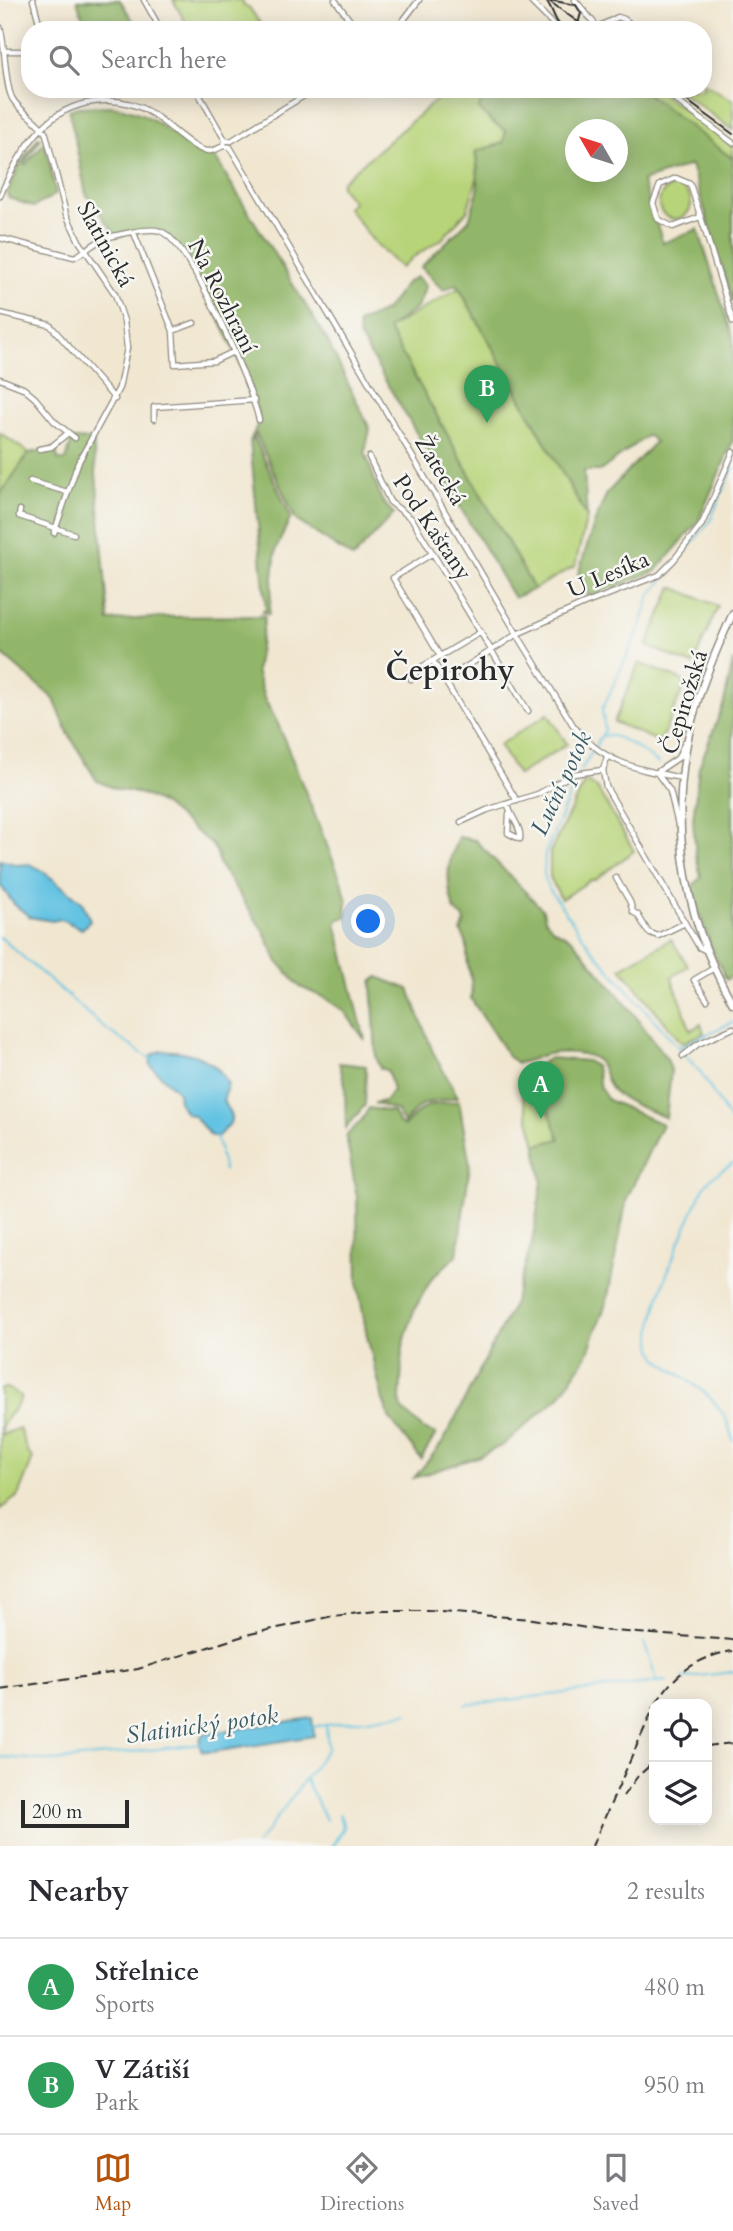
<!DOCTYPE html>
<html lang="en">
<head>
<meta charset="utf-8">
<style>
	body { margin:0; font-family:Cardo,serif; background:#f7f7f7; color:#2b2b33 }
	.controls { position:absolute; right:21px; bottom:21px; display:grid; overflow:hidden; border-radius:14px; box-shadow:0 4px 18px #0003 }
	.controls button { width:63px; height:63px; display:grid; place-items:center; padding:0; border:0; border-bottom:2px solid #e1e1e2; background:#fff; color:#2b2b33; font:35px sans-serif }
	.compass { position:absolute; left:565px; top:119px; width:63px; height:63px; border-radius:50%; background:#fff; box-shadow:0 4px 18px #0003; rotate:309deg }
	.scale { position:absolute; left:21px; bottom:18px; width:108px; box-sizing:border-box; padding-left:7px; border:4px solid #2b2b2b; border-top:0; font-size:19px; line-height:24px; white-space:nowrap; color:#2b2b2b; -webkit-text-stroke:5px #f6f6f2; paint-order:stroke }
	.you { position:absolute; left:369px; top:922px; width:24px; height:24px; margin:-18px; border:5px solid #fff; border-radius:50%; background:#1a73e8; box-shadow:0 0 0 10px #1a73e833 }
	.badge { display:grid; place-items:center; width:46px; height:46px; border-radius:50%; background:#b45309; color:#fff; font-size:23px; font-weight:700 }
	.pin { position:absolute; translate:-50% -58px; filter:drop-shadow(0 2px 4px #0008) }
	.pin::after { content:''; position:absolute; top:37px; width:24px; height:21px; background:inherit; clip-path:polygon(0 0,100% 0,50% 100%) }
	.list { margin:0; padding:0; list-style:none }
	h2 { display:flex; justify-content:space-between; align-items:center; height:91px; margin:0; padding:0 28px; font-size:30px }
	h2 small { font-size:23px; font-weight:400; color:#7c7c81 }
	.list li { display:grid; grid-template-columns:46px 1fr auto; gap:21px; align-items:center; box-sizing:border-box; height:98px; padding:0 28px; border-top:2px solid #e1e1e2 }
	.list b { display:block; font-size:26px; white-space:nowrap }
	.list p { margin:0; font-size:23px; white-space:nowrap; color:#7c7c81 }
	.list em { font-size:23px; font-style:normal; color:#7c7c81 }
	.icon { flex:none; width:38px; height:38px; fill:none; stroke:currentColor; stroke-width:2; stroke-linecap:round; stroke-linejoin:round }
	.map { position:relative; flex:none; width:733px; height:1846px; overflow:hidden }
	.search { position:absolute; background:#fff; box-shadow:0 4px 18px #0003; left:21px; right:21px; top:21px; height:77px; display:flex; align-items:center; gap:18px; box-sizing:border-box; padding:0 24px; border-radius:28px; color:#7c7c81; font-size:26px }
	.sheet { height:287px; background:#fff }
	nav { display:flex; justify-content:space-around; align-items:center; box-sizing:border-box; height:98px; border-top:2px solid #e1e1e2; background:#fff; font-size:19px; color:#7c7c81 }
	nav a { display:grid; justify-items:center; gap:4px }
	nav .on { color:#b45309 }
	.map>svg:first-child { display:block }
	.green { fill:#b8d479; stroke:#728052; stroke-width:2 }
	.forest { fill:#92b669; stroke:#5e704a; stroke-width:2; fill-rule:evenodd }
	.water { fill:#64c3e2; stroke:#487786; stroke-width:2 }
	.lines { fill:none; stroke-linecap:round; stroke-linejoin:round }
	.stream { stroke:#64c3e2; stroke-width:2 }
	.canal { stroke:#64c3e2; stroke-width:3.5 }
	.minor-casing { stroke:#8e897e; stroke-width:7 }
	.major-casing { stroke:#8e897e; stroke-width:9 }
	.minor { stroke:#fff; stroke-width:4.5 }
	.major { stroke:#fff; stroke-width:6 }
	.tram { stroke:#2b2b2b; stroke-width:2 }
	.rail { stroke:#2b2b2b; stroke-width:2; stroke-dasharray:10 5; stroke-linecap:butt }
	.labels { text-anchor:middle; stroke-width:5; stroke-linejoin:round; paint-order:stroke }
	.street-label { font-size:23px; fill:#2b2b2b; stroke:#f6f6f2 }
	.water-label { font-size:24px; font-style:italic; fill:#3c5962; stroke:#f6f6f2 }
	.district-label { font-size:30px; font-weight:bold; fill:#2b2b2b; stroke:#f6f6f2 }
</style>
</head>
<body>
<div class="map">
<svg width="733" height="1846" viewBox="0 0 733 1846">
	<rect width="100%" height="100%" fill="#f6f6f2"/>
	<filter id="ink" filterUnits="userSpaceOnUse"><feTurbulence type="fractalNoise" baseFrequency=".0143" numOctaves="2"/><feDisplacementMap in="SourceGraphic" scale="14" xChannelSelector="R" yChannelSelector="G"/><feConvolveMatrix kernelMatrix="1 2 1 2 8 2 1 2 1" color-interpolation-filters="sRGB"/></filter>
	<filter id="wash" filterUnits="userSpaceOnUse"><feTurbulence type="fractalNoise" baseFrequency=".00686" numOctaves="4" result="noise"/><feDisplacementMap in="SourceGraphic" scale="28" xChannelSelector="R" yChannelSelector="G"/><feGaussianBlur stdDeviation="1.57" result="paint"/><feColorMatrix in="noise" values="0 0 0 0 0 0 0 0 0 0 0 0 0 0 0 0 0 1.4 0 .05"/><feComposite in="paint" operator="in"/></filter>
	<g filter="url(#wash)">
		<rect width="100%" height="100%" fill="#f1e7d1"/>
		<path class="green" d="M173 0H243V4L247 8 249 7 261 25 252 30H190Z
			M703 83 733 100V130L677 89H703Z
			M449 89H486L483 93 479 109 492 122 506 131 503 143 475 152 478 176 467 211 442 239 412 258 401 268 374 242 348 208 353 202 341 187V182Z
			M641 89H656L733 146V159Z
			M659 203a16 16 0 1 1 32 0a16 16 0 1 1-32 0Z
			M459 288 587 517 575 566 534 589 388 329Z
			M0 433 29 453 0 495Z
			M672 587 718 606 693 665 647 646Z
			M639 663 686 682 660 742 614 722Z
			M548 714 567 744 518 775 499 745Z
			M585 781 597 788 634 851 595 880H591L561 899 550 877V852Z
			M671 939 688 966 672 977C674 988 680 997 683 1007 686 1015 687 1023 691 1030L701 1024 704 1033 682 1043 621 968Z
			M538 1073 544 1099 560 1139 536 1145 518 1079Z
			M7 1388 21 1396C18 1412 0 1416 1 1435L19 1428 28 1453 33 1458 18 1496 0 1509V1389Z"/>
		<path class="forest" d="M77 0H120L139 30H87Z
			M486 89H641L733 159V304L691 165 642 181 663 243 698 229 733 338V441L698 522 656 571 589 597 578 574 594 524 607 493 655 442 648 435 600 471H584L587 517 457 284 443 290 421 267 469 220 478 190 477 151 503 143 506 131 492 122 479 109 483 93ZM576 130H618V172H576Z
			M111 106C148 110 166 129 195 151L202 154H213L327 340 370 429 365 452 382 501 394 514 353 558 296 520 256 434 252 440 255 439 291 517 276 549 269 614 262 612 266 609 250 441C253 434 259 425 258 416 254 386 189 245 164 233 150 226 131 234 117 237L86 194 69 110 78 107Z
			M38 138H41L24 163 25 165 45 142 56 194 34 207 9 198 7 194 20 164Z
			M417 277 426 286 417 308 388 329 534 589 514 598 359 336 358 323 385 311 407 282Z
			M72 439 93 440 109 621 164 617 265 616 256 671 264 698 278 724 343 885 347 901 346 917 339 919 336 923 365 1040 344 1011 325 998 300 987 278 962 264 932 219 864 217 853 212 845 161 803 142 794 116 789 97 781 68 733 54 699 3 655 0 656V495L29 453 56 448 58 460H66Z
			M733 660V975L726 980 711 947 691 888 701 877 696 856 693 820 699 767 724 703Z
			M458 837 475 840 543 910 545 919 553 929 572 939 631 1010 667 1059 671 1070 666 1118C652 1111 618 1101 610 1087 602 1074 605 1059 586 1055 575 1052 559 1052 548 1054 537 1056 528 1062 517 1063L509 1057 471 999C473 983 471 979 468 965 465 949 471 948 461 932L465 922 463 917 454 910C446 879 446 867 458 837Z
			M378 977 409 989 433 1052 458 1097 426 1103 418 1107 404 1123 396 1110 374 1103 385 1101 393 1090 388 1071 380 1068 376 1056 372 982Z
			M550 1058 587 1061 596 1067 600 1088 608 1100 662 1124 627 1198 607 1301 586 1357 560 1396 503 1445 480 1456 414 1478 443 1442 513 1305 532 1243 542 1182 536 1145 560 1139 544 1099 537 1066Z
			M339 1063 366 1066 365 1105 346 1128 345 1084Z
			M459 1101 470 1165 457 1255 432 1278 414 1310 403 1346 400 1399 402 1409 423 1429 436 1434 421 1459 390 1419 383 1400 367 1336 358 1286 357 1197 346 1136 361 1121 369 1108 393 1112 400 1124 404 1126 420 1110 430 1105Z"/>
		<path class="water" d="M0 860 18 865 29 864 40 869 82 902 90 920 82 929 61 919 52 921 30 917 14 904 0 885Z
			M162 1051C188 1049 217 1060 228 1084L223 1101C234 1121 235 1120 218 1136H211L194 1116 186 1113 179 1102 178 1092 150 1065 152 1055Z
			M312 1718 314 1736 212 1752 202 1751C199 1745 199 1739 203 1734Z"/>
		<g class="lines">
			<path class="stream" d="M602 736C617 731 647 755 659 764
				M581 770 605 730 602 710 641 625 650 596 710 521 733 467
				M578 775 545 854 544 875 549 889 591 948 701 1073 733 1125
				M0 937 107 1030 152 1060
				M680 1047 733 1022
				M216 1136 220 1151
				M220 1154 224 1171
				M733 1163 712 1177 704 1187C691 1216 632 1336 659 1359 679 1377 706 1388 721 1411 728 1420 730 1431 733 1441
				M644 1642 657 1681
				M683 1678 733 1672
				M465 1705 666 1681
				M313 1727 408 1713
				M0 1757 54 1761 201 1744
				M306 1780 326 1820
				M256 1846 328 1748 326 1725"/>
			<path class="canal" d="M333 1846 343 1828 340 1815"/>
		</g>
	</g>
	<g filter="url(#ink)">
		<g class="lines">
			<defs>
				<path id="minor" d="M33 0 41 30
					M144 0 161 30
					M335 0 357 30
					M529 0 559 30
					M575 0 599 29
					M0 27C6 47 4 82 12 98 20 113 38 119 46 134L66 214 79 241 115 294 124 321 127 348 119 388 78 463 54 533
					M598 27 618 17 624 19 639 30
					M396 30 419 0
					M6 51H30
					M196 89 225 140
					M315 89 231 141 225 140 223 146 230 147 517 634 573 725C602 763 637 769 681 778
					M661 89 733 143
					M0 196C10 173 23 147 42 128 70 99 117 92 151 113 165 121 194 152 209 151 214 151 219 148 223 146
					M700 217 673 227 658 219 653 203 660 185 676 178 690 184 704 227 733 322
					M134 233 173 331 175 364 214 361 233 352
					M0 238 74 257C84 253 92 244 102 240 112 235 150 227 160 231 191 241 251 386 259 420
					M0 313 50 325 115 399
					M173 331 194 323
					M0 379 23 388 35 398 54 421 75 438
					M154 419V407L254 400
					M39 449 51 447 68 433
					M369 457 390 502 412 519 528 711
					M30 481 67 492
					M20 510 19 516 74 534
					M433 553 393 578 440 656
					M433 661 517 801
					M411 679 420 668 481 632
					M444 681 517 634 584 604 659 575 673 561 702 524 733 452
					M607 757 603 770 606 787 699 947 707 951
					M657 772 678 758 685 742
					M657 773 670 791 678 825
					M508 804C510 817 522 827 520 839
					M509 814 508 833 520 839
					M461 822 487 810 538 794 573 774 603 770
					M616 878 630 902 633 912 638 915 648 932 658 936 685 923
					M707 1000 694 980 714 968
					M683 1056 698 1044 733 1028"/>
				<path id="major" d="M733 613C720 642 706 672 697 703 666 804 679 912 733 1004"/>
			</defs>
			<use href="#minor" class="minor-casing"/>
			<use href="#major" class="major-casing"/>
			<use href="#minor" class="minor"/>
			<use href="#major" class="major"/>
			<path class="tram" d="M545 0C556 10 552 27 570 29L578 24 581 13 576 5 549 0
				M549 1 589 30
				M671 89 733 134"/>
			<path class="rail" d="M0 1689 138 1669 250 1634 333 1616 377 1611H428L533 1619 599 1630 733 1640
				M656 1704C673 1674 699 1656 733 1651
				M707 1746 733 1743
				M623 1796 638 1776 654 1762
				M592 1846 654 1707"/>
		</g>
	</g>
	<g class="labels">
		<g class="street-label">
			<text transform="translate(106 244) rotate(61)" y="8">Slatinická</text>
			<text transform="translate(223 296) rotate(63)" y="8">Na Rozhraní</text>
			<text transform="translate(441 470) rotate(59)" y="8">Žatecká</text>
			<text transform="translate(433 527) rotate(56)" y="8">Pod Kaštany</text>
			<text transform="translate(608 574) rotate(-23)" y="8">U Lesíka</text>
			<text transform="translate(684 702) rotate(-73)" y="8">Čepirožská</text>
		</g>
		<g class="water-label">
			<text transform="translate(561 783) rotate(-65)" y="8">Luční potok</text>
			<text transform="translate(202 1725) rotate(-8)" y="8">Slatinický potok</text>
		</g>
		<g class="district-label">
			<text x="450" y="680">Čepirohy</text>
		</g>
	</g>
</svg>
<div class="controls">
<button><svg class="icon" aria-label="locate" viewBox="0 0 24 24"><circle cx="12" cy="12" r="6"/><path d="M12 2v4M12 18v4M2 12h4M18 12h4"/></svg></button>
<button><svg class="icon" aria-label="layers" viewBox="0 0 24 24"><path d="M12 4l9 5-9 5-9-5zM3 14l9 5 9-5"/></svg></button>
</div>
<svg class="compass" viewBox="-18 -18 36 36"><path d="M0-13l5 13h-10z" fill="#e53935"/><path d="M0 13l5-13h-10z" fill="#7c7c81"/></svg>
<div class="scale">200 m</div>
<div class="you"></div>
<div class="pin badge" style="left:541px;top:1119px;background:#2e9e5b">A</div>
<div class="pin badge" style="left:487px;top:423px;background:#2e9e5b">B</div>
<div class="search"><svg class="icon" aria-label="search" viewBox="0 0 24 24"><circle cx="10" cy="10" r="6"/><path d="M15 15l6 6"/></svg>Search here</div>
</div>
<section class="sheet">
<h2>Nearby<small>2 results</small></h2>
<ul class="list">
<li><span class="badge" style="background:#2e9e5b">A</span><div><b>Střelnice</b><p>Sports</p></div><em>480 m</em></li>
<li><span class="badge" style="background:#2e9e5b">B</span><div><b>V Zátiší</b><p>Park</p></div><em>950 m</em></li>
</ul>
</section>
<nav>
<a class="on"><svg class="icon" aria-label="map" viewBox="0 0 24 24"><path d="M3 6l6-2 6 2 6-2v14l-6 2-6-2-6 2zM9 4v14M15 6v14"/></svg>Map</a>
<a><svg class="icon" aria-label="directions" viewBox="0 0 24 24"><path d="M12 3l9 9-9 9-9-9zM9 14v-3h6M13 9l2 2-2 2"/></svg>Directions</a>
<a><svg class="icon" aria-label="saved" viewBox="0 0 24 24"><path d="M7 4h10v16l-5-4-5 4z"/></svg>Saved</a>
</nav>
</body>
</html>
